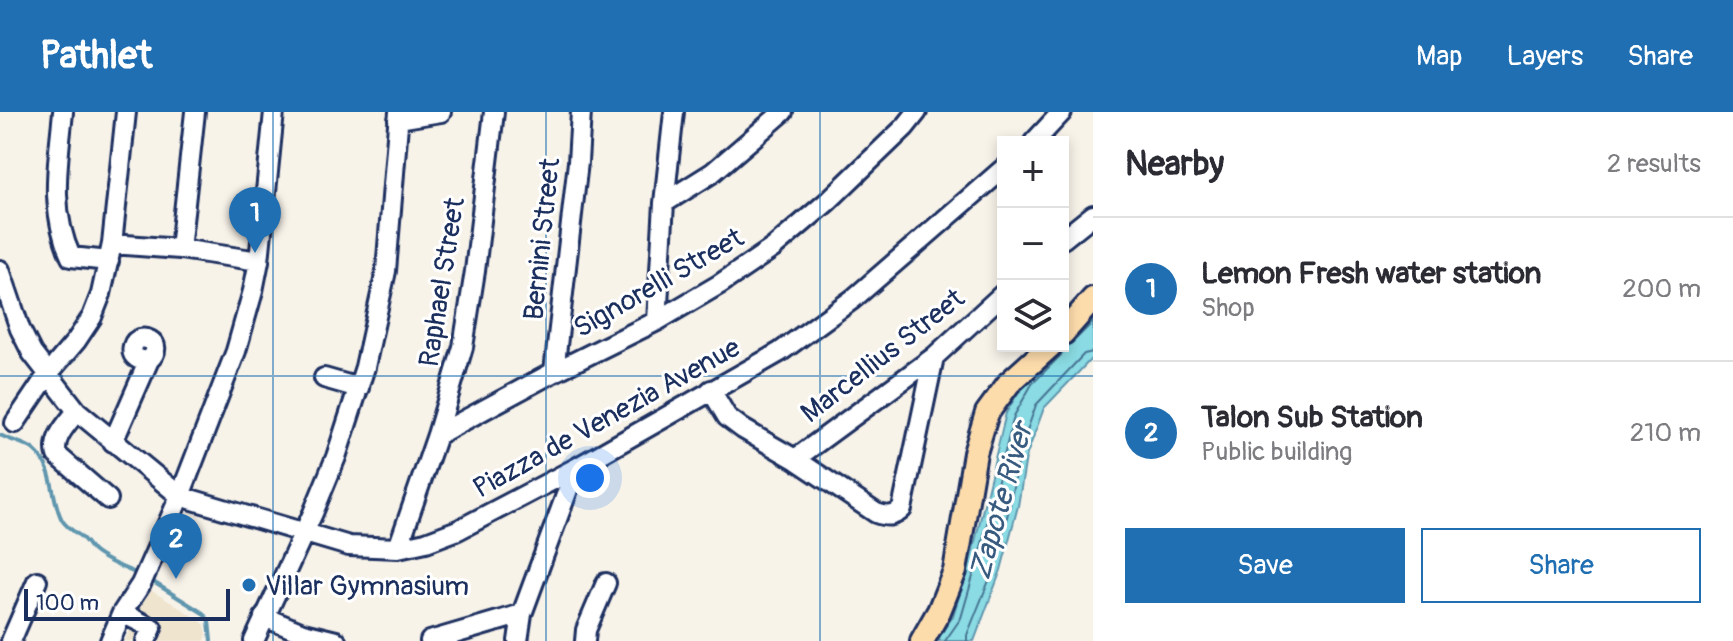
<!DOCTYPE html>
<html lang="en">
<head>
<meta charset="utf-8">
<style>
	body { margin:0; font-family:Pangolin,sans-serif; background:#f2f2f3; color:#2b2b33 }
	.controls { position:absolute; right:24px; top:24px; display:grid; overflow:hidden; border-radius:0px; box-shadow:0 4px 12px #0003 }
	.controls button { width:72px; height:72px; display:grid; place-items:center; padding:0; border:0; border-bottom:2px solid #e1e1e2; background:#fff; color:#2b2b33; font:40px sans-serif }
	.scale { position:absolute; left:24px; bottom:20px; width:206px; box-sizing:border-box; padding-left:8px; border:4px solid #1b2f5e; border-top:0; font-size:22px; line-height:28px; white-space:nowrap; color:#1b2f5e; -webkit-text-stroke:6px #fff; paint-order:stroke }
	.you { position:absolute; left:590px; top:366px; width:28px; height:28px; margin:-20px; border:6px solid #fff; border-radius:50%; background:#1a73e8; box-shadow:0 0 0 12px #1a73e833 }
	.badge { display:grid; place-items:center; width:52px; height:52px; border-radius:50%; background:#1f6fb2; color:#fff; font-size:26px; font-weight:700 }
	.pin { position:absolute; translate:-50% -66px; filter:drop-shadow(0 2px 4px #0008) }
	.pin::after { content:''; position:absolute; top:42px; width:28px; height:24px; background:inherit; clip-path:polygon(0 0,100% 0,50% 100%) }
	.list { margin:0; padding:0; list-style:none }
	h2 { display:flex; justify-content:space-between; align-items:center; height:104px; margin:0; padding:0 32px; font-size:34px }
	h2 small { font-size:26px; font-weight:400; color:#7c7c81 }
	.list li { display:grid; grid-template-columns:52px 1fr auto; gap:24px; align-items:center; box-sizing:border-box; height:144px; padding:0 32px; border-top:2px solid #e1e1e2 }
	.list b { display:block; font-size:30px; white-space:nowrap }
	.list p { margin:0; font-size:26px; white-space:nowrap; color:#7c7c81 }
	.list em { font-size:26px; font-style:normal; color:#7c7c81 }
	.actions { display:flex; gap:16px; padding:24px 32px }
	.actions a { flex:1; padding:18px 0; border:2px solid #1f6fb2; border-radius:0px; text-align:center; font-size:28px; color:#1f6fb2 }
	.actions .main { background:#1f6fb2; color:#fff }
	.icon { flex:none; width:44px; height:44px; fill:none; stroke:currentColor; stroke-width:2; stroke-linecap:round; stroke-linejoin:round }
	.map { position:relative; flex:none; width:1093px; height:529px; overflow:hidden }
	header { display:flex; align-items:center; gap:48px; box-sizing:border-box; height:112px; padding:0 40px; background:#1f6fb2; color:#fff }
	header strong { font-size:38px }
	nav { display:flex; gap:44px; margin-inline-start:auto; font-size:28px }
	main { display:flex }
	aside { flex:1; background:#fff }
	.map>svg:first-child { display:block }
	.built { fill:#efe4ce }
	.water { fill:#8adbe3; stroke:#5e96ae; stroke-width:2 }
	.lines { fill:none; stroke-linecap:round; stroke-linejoin:round }
	.shore { stroke:#477493; stroke-width:2 }
	.stream { stroke:#5e96ae; stroke-width:4 }
	.minor-casing { stroke:#1b2f5e; stroke-width:24 }
	.major-casing { stroke:#1b2f5e; stroke-width:28 }
	.minor { stroke:#fff; stroke-width:18 }
	.major { stroke:#fddcac; stroke-width:22 }
	.grid { fill:none; stroke:#1f6fb2; stroke-width:2; stroke-opacity:0.55 }
	.poi-dot { fill:#1f6fb2; stroke:#fff; stroke-width:3 }
	.labels { text-anchor:middle; stroke-width:6; stroke-linejoin:round; paint-order:stroke }
	.street-label { font-size:28px; fill:#1b2f5e; stroke:#fff }
	.poi-label { font-size:28px; fill:#1b2f5e; stroke:#fff; text-anchor:start }
	.water-label { font-size:30px; font-style:italic; fill:#375a7f; stroke:#fff }
</style>
</head>
<body>
<header>
<strong>Pathlet</strong>
<nav><a>Map</a><a>Layers</a><a>Share</a></nav>
</header>
<main>
<div class="map">
<svg width="1093" height="529" viewBox="0 0 1093 529">
	<rect width="100%" height="100%" fill="#f8f3e9"/>
	<filter id="ink" filterUnits="userSpaceOnUse"><feTurbulence type="fractalNoise" baseFrequency=".0125" numOctaves="2"/><feDisplacementMap in="SourceGraphic" scale="16" xChannelSelector="R" yChannelSelector="G"/><feConvolveMatrix kernelMatrix="1 2 1 2 8 2 1 2 1" color-interpolation-filters="sRGB"/></filter>
	<g filter="url(#ink)">
		<path class="built" d="M149 477 198 507 205 513 207 522 205 529H125Z"/>
		<path class="water" d="M1093 198V245L1044 296 1026 345 1018 394 1001 458 974 529H936L953 504 973 438 1006 301 1026 267 1058 234H1063V229Z"/>
		<g class="lines">
			<path class="shore" d="M945 529 961 506 980 440 1014 304 1032 272 1061 243 1064 235 1072 231 1093 210
				M967 529V523L994 456 1010 393 1018 344 1036 293 1084 242 1093 240"/>
			<path class="stream" d="M0 323C11 329 26 331 34 338 56 357 50 385 62 408 67 416 74 419 81 425 86 429 89 435 93 439 106 450 124 456 138 462
				M150 468 203 501 209 509 211 529"/>
			<defs>
				<path id="minor" d="M63 0C58 51 49 97 71 145L109 149
					M398 7 441 0
					M1034 30 1062 0
					M664 91 712 61 783 0
					M1063 127 1093 103
					M112 132 180 137 259 149
					M180 137 195 0
					M0 158 20 217 32 241 77 299 180 384 349 434 398 436 426 430 458 418 576 356 780 240 853 187 1003 57
					M657 209 664 91 674 0
					M554 260 578 50 581 0
					M324 266 359 276
					M711 278 727 305 743 317 795 347 876 401C887 405 894 405 902 397L934 245
					M77 299C67 312 52 326 57 343L108 387
					M15 311 48 262 76 229 92 205 101 182 112 132 126 0
					M437 323 554 260 657 209 720 172 773 136 827 90 905 15 917 0
					M113 330 149 248C168 230 138 218 133 234 130 246 140 249 149 248
					M795 347 934 245 1003 182
					M398 436 437 323 463 235 475 159 494 0
					M122 501 152 516 146 529
					M264 505 303 521 336 529
					M11 529 37 469
					M110 529 122 501 141 472 180 384 236 239 253 179 259 149 274 0
					M254 529 313 401 336 345 365 255 386 159 399 0
					M430 529 522 502
					M518 529 522 502 576 356
					M585 529 586 518 606 471"/>
				<path id="major" d="M1063 221 1093 187
					M922 529 939 499 955 459 975 341 987 301 1009 271 1050 234"/>
			</defs>
			<use href="#minor" class="minor-casing"/>
			<use href="#major" class="major-casing"/>
			<use href="#minor" class="minor"/>
			<use href="#major" class="major"/>
		</g>
	</g>
	<path class="grid" d="M273 0V529M546 0V529M820 0V529M0 264H1093"/>
	<circle class="poi-dot" cx="249" cy="473" r="8"/>
	<g class="labels">
		<g class="street-label">
			<text transform="translate(541 127) rotate(-84)" y="10">Bernini Street</text>
			<text transform="translate(441 170) rotate(-81)" y="10">Raphael Street</text>
			<text transform="translate(658 170) rotate(-30)" y="10">Signorelli Street</text>
			<text transform="translate(882 243) rotate(-38)" y="10">Marcellius Street</text>
			<text transform="translate(606 305) rotate(-29)" y="10">Piazza de Venezia Avenue</text>
		</g>
		<g class="poi-label">
			<text x="265" y="483">Villar Gymnasium</text>
		</g>
		<g class="water-label">
			<text transform="translate(1001 389) rotate(-74)" y="10">Zapote River</text>
		</g>
	</g>
</svg>
<div class="controls">
<button>+</button>
<button>−</button>
<button><svg class="icon" aria-label="layers" viewBox="0 0 24 24"><path d="M12 4l9 5-9 5-9-5zM3 14l9 5 9-5"/></svg></button>
</div>
<div class="scale">100 m</div>
<div class="you"></div>
<div class="pin badge" style="left:255px;top:141px">1</div>
<div class="pin badge" style="left:176px;top:467px">2</div>
</div>
<aside>
<h2>Nearby<small>2 results</small></h2>
<ul class="list">
<li><span class="badge">1</span><div><b>Lemon Fresh water station</b><p>Shop</p></div><em>200 m</em></li>
<li><span class="badge">2</span><div><b>Talon Sub Station</b><p>Public building</p></div><em>210 m</em></li>
</ul>
<div class="actions"><a class="main">Save</a><a>Share</a></div>
</aside>
</main>
</body>
</html>
